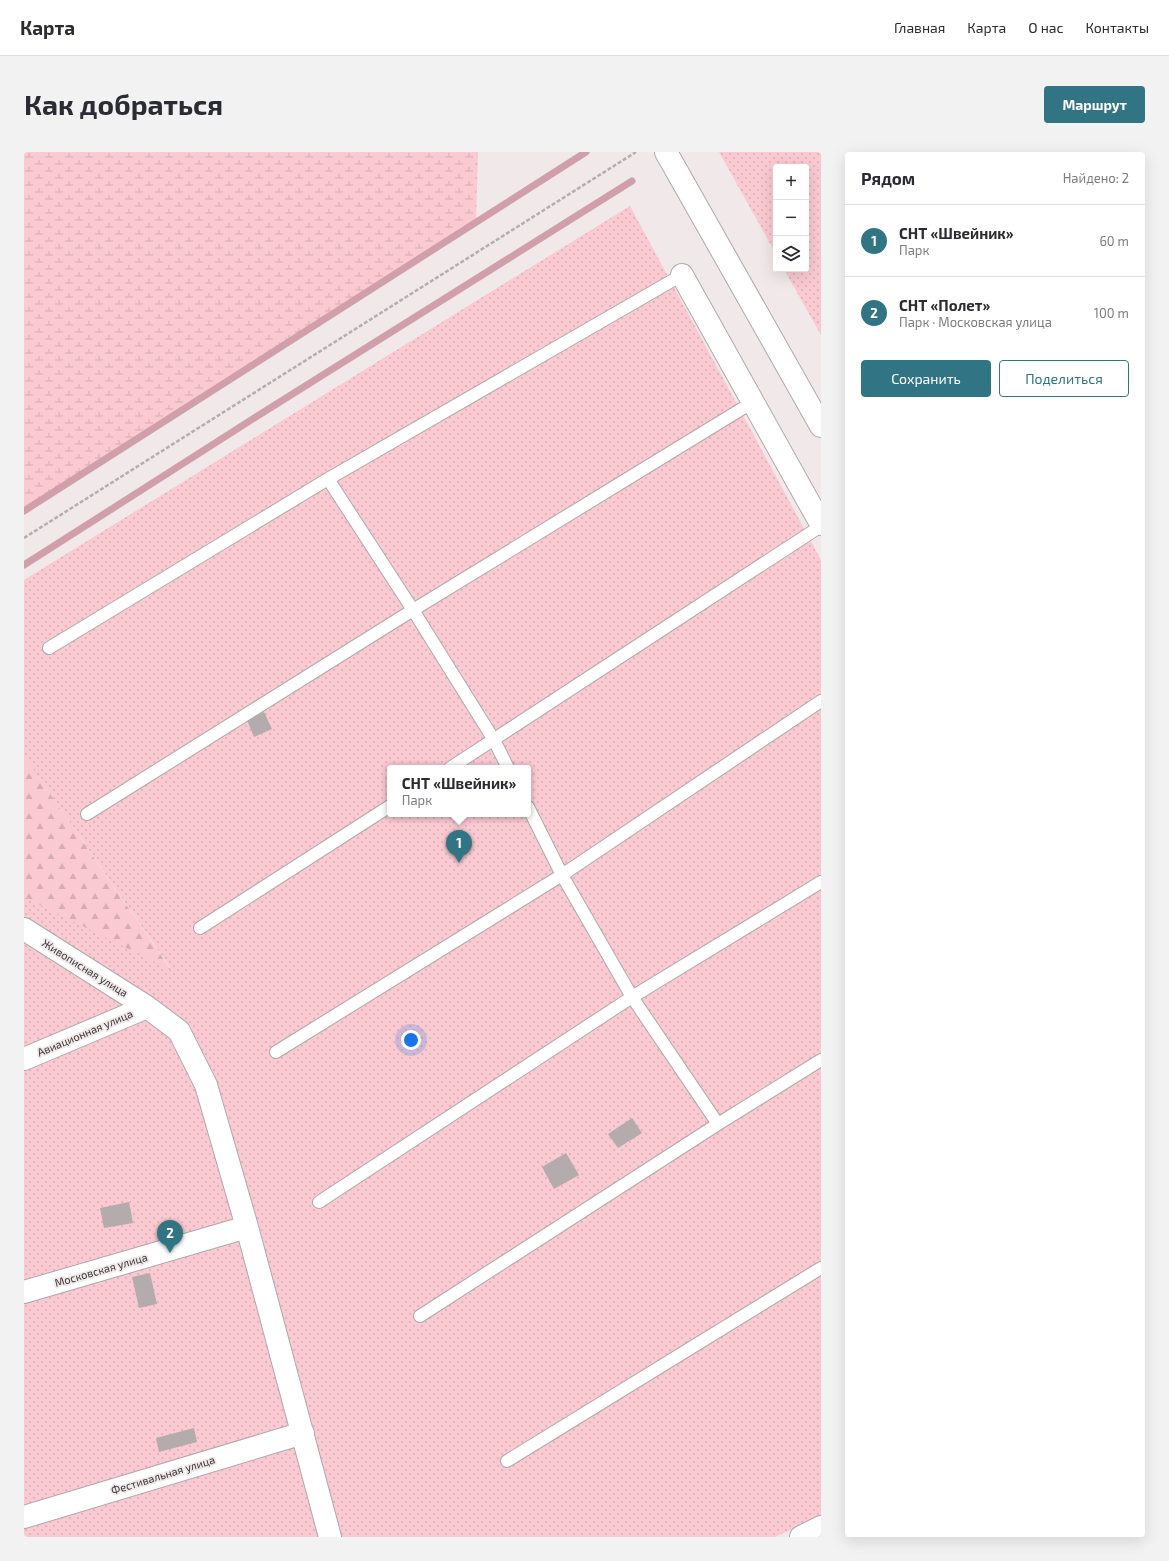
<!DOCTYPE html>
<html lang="ru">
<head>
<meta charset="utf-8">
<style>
	body { margin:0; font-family:"Exo 2",sans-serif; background:#f2f2f3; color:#2b2b33 }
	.controls { position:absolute; right:12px; top:12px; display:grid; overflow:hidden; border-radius:4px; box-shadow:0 4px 16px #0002 }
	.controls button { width:36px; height:36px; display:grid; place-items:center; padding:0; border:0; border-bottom:1px solid #e1e1e2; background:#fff; color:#2b2b33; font:20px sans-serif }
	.you { position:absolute; left:387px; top:888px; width:14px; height:14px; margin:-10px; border:3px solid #fff; border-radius:50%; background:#1a73e8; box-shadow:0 0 0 6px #1a73e833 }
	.badge { display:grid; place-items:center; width:26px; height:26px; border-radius:50%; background:#317585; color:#fff; font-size:13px; font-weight:700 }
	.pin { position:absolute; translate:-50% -33px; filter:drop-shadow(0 1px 2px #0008) }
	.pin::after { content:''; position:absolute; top:21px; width:14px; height:12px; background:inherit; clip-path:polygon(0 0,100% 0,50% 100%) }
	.popup { position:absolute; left:363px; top:613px; width:144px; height:52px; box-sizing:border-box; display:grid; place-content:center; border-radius:4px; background:#fff; filter:drop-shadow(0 1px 3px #0005); font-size:13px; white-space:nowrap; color:#7c7c81 }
	.popup b { font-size:15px; color:#2b2b33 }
	.popup::after { content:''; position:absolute; left:50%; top:100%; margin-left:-8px; border:8px solid transparent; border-top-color:#fff }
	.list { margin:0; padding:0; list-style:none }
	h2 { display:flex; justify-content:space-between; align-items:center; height:52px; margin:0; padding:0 16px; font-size:17px }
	h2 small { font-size:13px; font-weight:400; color:#7c7c81 }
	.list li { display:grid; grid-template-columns:26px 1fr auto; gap:12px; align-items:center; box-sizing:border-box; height:72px; padding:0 16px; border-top:1px solid #e1e1e2 }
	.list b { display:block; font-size:15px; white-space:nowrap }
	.list p { margin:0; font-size:13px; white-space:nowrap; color:#7c7c81 }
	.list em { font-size:13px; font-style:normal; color:#7c7c81 }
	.actions { display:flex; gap:8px; padding:12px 16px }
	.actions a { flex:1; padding:9px 0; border:1px solid #317585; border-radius:4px; text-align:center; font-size:14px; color:#317585 }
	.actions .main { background:#317585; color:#fff }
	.icon { flex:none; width:22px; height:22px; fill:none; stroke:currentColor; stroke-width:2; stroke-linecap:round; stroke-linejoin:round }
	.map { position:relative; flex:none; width:797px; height:1385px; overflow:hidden; border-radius:4px }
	header { display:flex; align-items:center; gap:24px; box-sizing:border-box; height:56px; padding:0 20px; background:#fff; border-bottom:1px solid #e1e1e2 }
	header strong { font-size:19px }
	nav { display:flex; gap:22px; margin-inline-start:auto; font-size:14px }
	.intro { display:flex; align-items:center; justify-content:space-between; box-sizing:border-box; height:96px; padding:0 24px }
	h1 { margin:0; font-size:28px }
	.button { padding:10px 18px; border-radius:4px; background:#317585; color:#fff; font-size:14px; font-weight:700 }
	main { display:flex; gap:24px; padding:0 24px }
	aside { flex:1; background:#fff; border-radius:4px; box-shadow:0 4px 16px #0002 }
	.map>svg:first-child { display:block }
	.grass { fill:url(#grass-dots); fill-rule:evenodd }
	.forest { fill:url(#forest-firs) }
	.wetland { fill:url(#wetland-marsh) }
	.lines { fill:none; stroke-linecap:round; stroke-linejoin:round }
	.stream { stroke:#d19fa9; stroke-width:7 }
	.building { fill:#b3abac }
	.lane-casing { stroke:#b0a8aa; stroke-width:14 }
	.street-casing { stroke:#b0a8aa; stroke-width:24 }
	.path { stroke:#b4aeaf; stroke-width:2.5; stroke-dasharray:4 2; stroke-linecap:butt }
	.lane { stroke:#fff; stroke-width:12 }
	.street { stroke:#fff; stroke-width:22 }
	.labels { text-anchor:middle; stroke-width:3.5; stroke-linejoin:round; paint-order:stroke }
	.street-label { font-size:11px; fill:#3a3637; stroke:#f0e8e9 }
</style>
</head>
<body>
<header>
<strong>Карта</strong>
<nav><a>Главная</a><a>Карта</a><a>О нас</a><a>Контакты</a></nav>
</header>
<div class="intro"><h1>Как добраться</h1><a class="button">Маршрут</a></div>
<main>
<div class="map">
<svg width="797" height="1385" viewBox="0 0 797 1385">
	<defs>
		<pattern id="grass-dots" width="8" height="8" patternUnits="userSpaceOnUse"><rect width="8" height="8" fill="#fac9d2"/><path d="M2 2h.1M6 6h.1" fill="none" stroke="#d7adb5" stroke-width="1.8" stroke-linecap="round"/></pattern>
		<pattern id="forest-firs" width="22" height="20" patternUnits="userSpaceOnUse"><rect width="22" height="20" fill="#fac9d2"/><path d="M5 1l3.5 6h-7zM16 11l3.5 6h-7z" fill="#d7adb5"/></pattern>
		<pattern id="wetland-marsh" width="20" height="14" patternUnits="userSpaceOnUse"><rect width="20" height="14" fill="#fac9d2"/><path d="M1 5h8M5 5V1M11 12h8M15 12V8" fill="none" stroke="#d7adb5"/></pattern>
	</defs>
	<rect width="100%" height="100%" fill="#f0e8e9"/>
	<path class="grass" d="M695 0H797V183L760 117H782V15H752V102Z
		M606 54 797 408V1364L751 1385H0V745L147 817 0 604V428ZM366 616H504V662H366Z"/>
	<path class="forest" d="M0 604 147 818 0 745Z"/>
	<path class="wetland" d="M0 0H454L452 70 0 359Z"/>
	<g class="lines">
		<path class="stream" d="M0 359 562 0
			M0 413 235 263 608 29"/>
	</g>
	<path class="building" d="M240 560 248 577 230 585 223 568Z
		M608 966 618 981 594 996 584 982Z
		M542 1001 555 1023 530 1037 518 1015Z
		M105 1050 109 1071 80 1076 76 1056Z
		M126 1121 133 1152 115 1156 108 1125Z
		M170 1276 173 1290 135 1300 132 1286Z"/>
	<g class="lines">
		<defs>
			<path id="lane" d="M304 327 389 458 470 588 484 616
				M25 496 304 327 658 123
				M426 616 797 374
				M504 655 538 723 608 845 694 972
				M63 662 389 458 729 250
				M176 776 366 654
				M252 900 538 723 797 549
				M295 1050 608 845 797 730
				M396 1164 694 972 797 908
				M483 1309 797 1116"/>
			<path id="street" d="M642 0 797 274
				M658 123 797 372
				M0 777 123 855 155 879 182 933 223 1075 306 1385
				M0 907 123 855
				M0 1140 223 1075
				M0 1365 279 1281
				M777 1385 797 1375"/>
		</defs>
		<use href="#lane" class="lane-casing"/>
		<use href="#street" class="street-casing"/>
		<path class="path" d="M0 386 612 0"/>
		<use href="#lane" class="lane"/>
		<use href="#street" class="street"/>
	</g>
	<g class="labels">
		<g class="street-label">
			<text transform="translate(61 816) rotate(32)" y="4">Живописная улица</text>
			<text transform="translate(61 881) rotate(-23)" y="4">Авиационная улица</text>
			<text transform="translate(77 1118) rotate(-16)" y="4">Московская улица</text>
			<text transform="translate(139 1323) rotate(-17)" y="4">Фестивальная улица</text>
		</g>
	</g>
</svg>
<div class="controls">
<button>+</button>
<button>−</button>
<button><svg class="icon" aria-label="layers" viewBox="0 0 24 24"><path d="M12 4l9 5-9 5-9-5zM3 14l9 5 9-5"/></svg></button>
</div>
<div class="you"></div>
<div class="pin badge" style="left:435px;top:711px">1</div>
<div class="popup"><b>СНТ «Швейник»</b>Парк</div>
<div class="pin badge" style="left:146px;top:1101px">2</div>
</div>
<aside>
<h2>Рядом<small>Найдено: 2</small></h2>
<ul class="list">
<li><span class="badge">1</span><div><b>СНТ «Швейник»</b><p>Парк</p></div><em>60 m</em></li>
<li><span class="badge">2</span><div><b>СНТ «Полет»</b><p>Парк · Московская улица</p></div><em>100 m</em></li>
</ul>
<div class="actions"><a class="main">Сохранить</a><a>Поделиться</a></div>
</aside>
</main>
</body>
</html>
